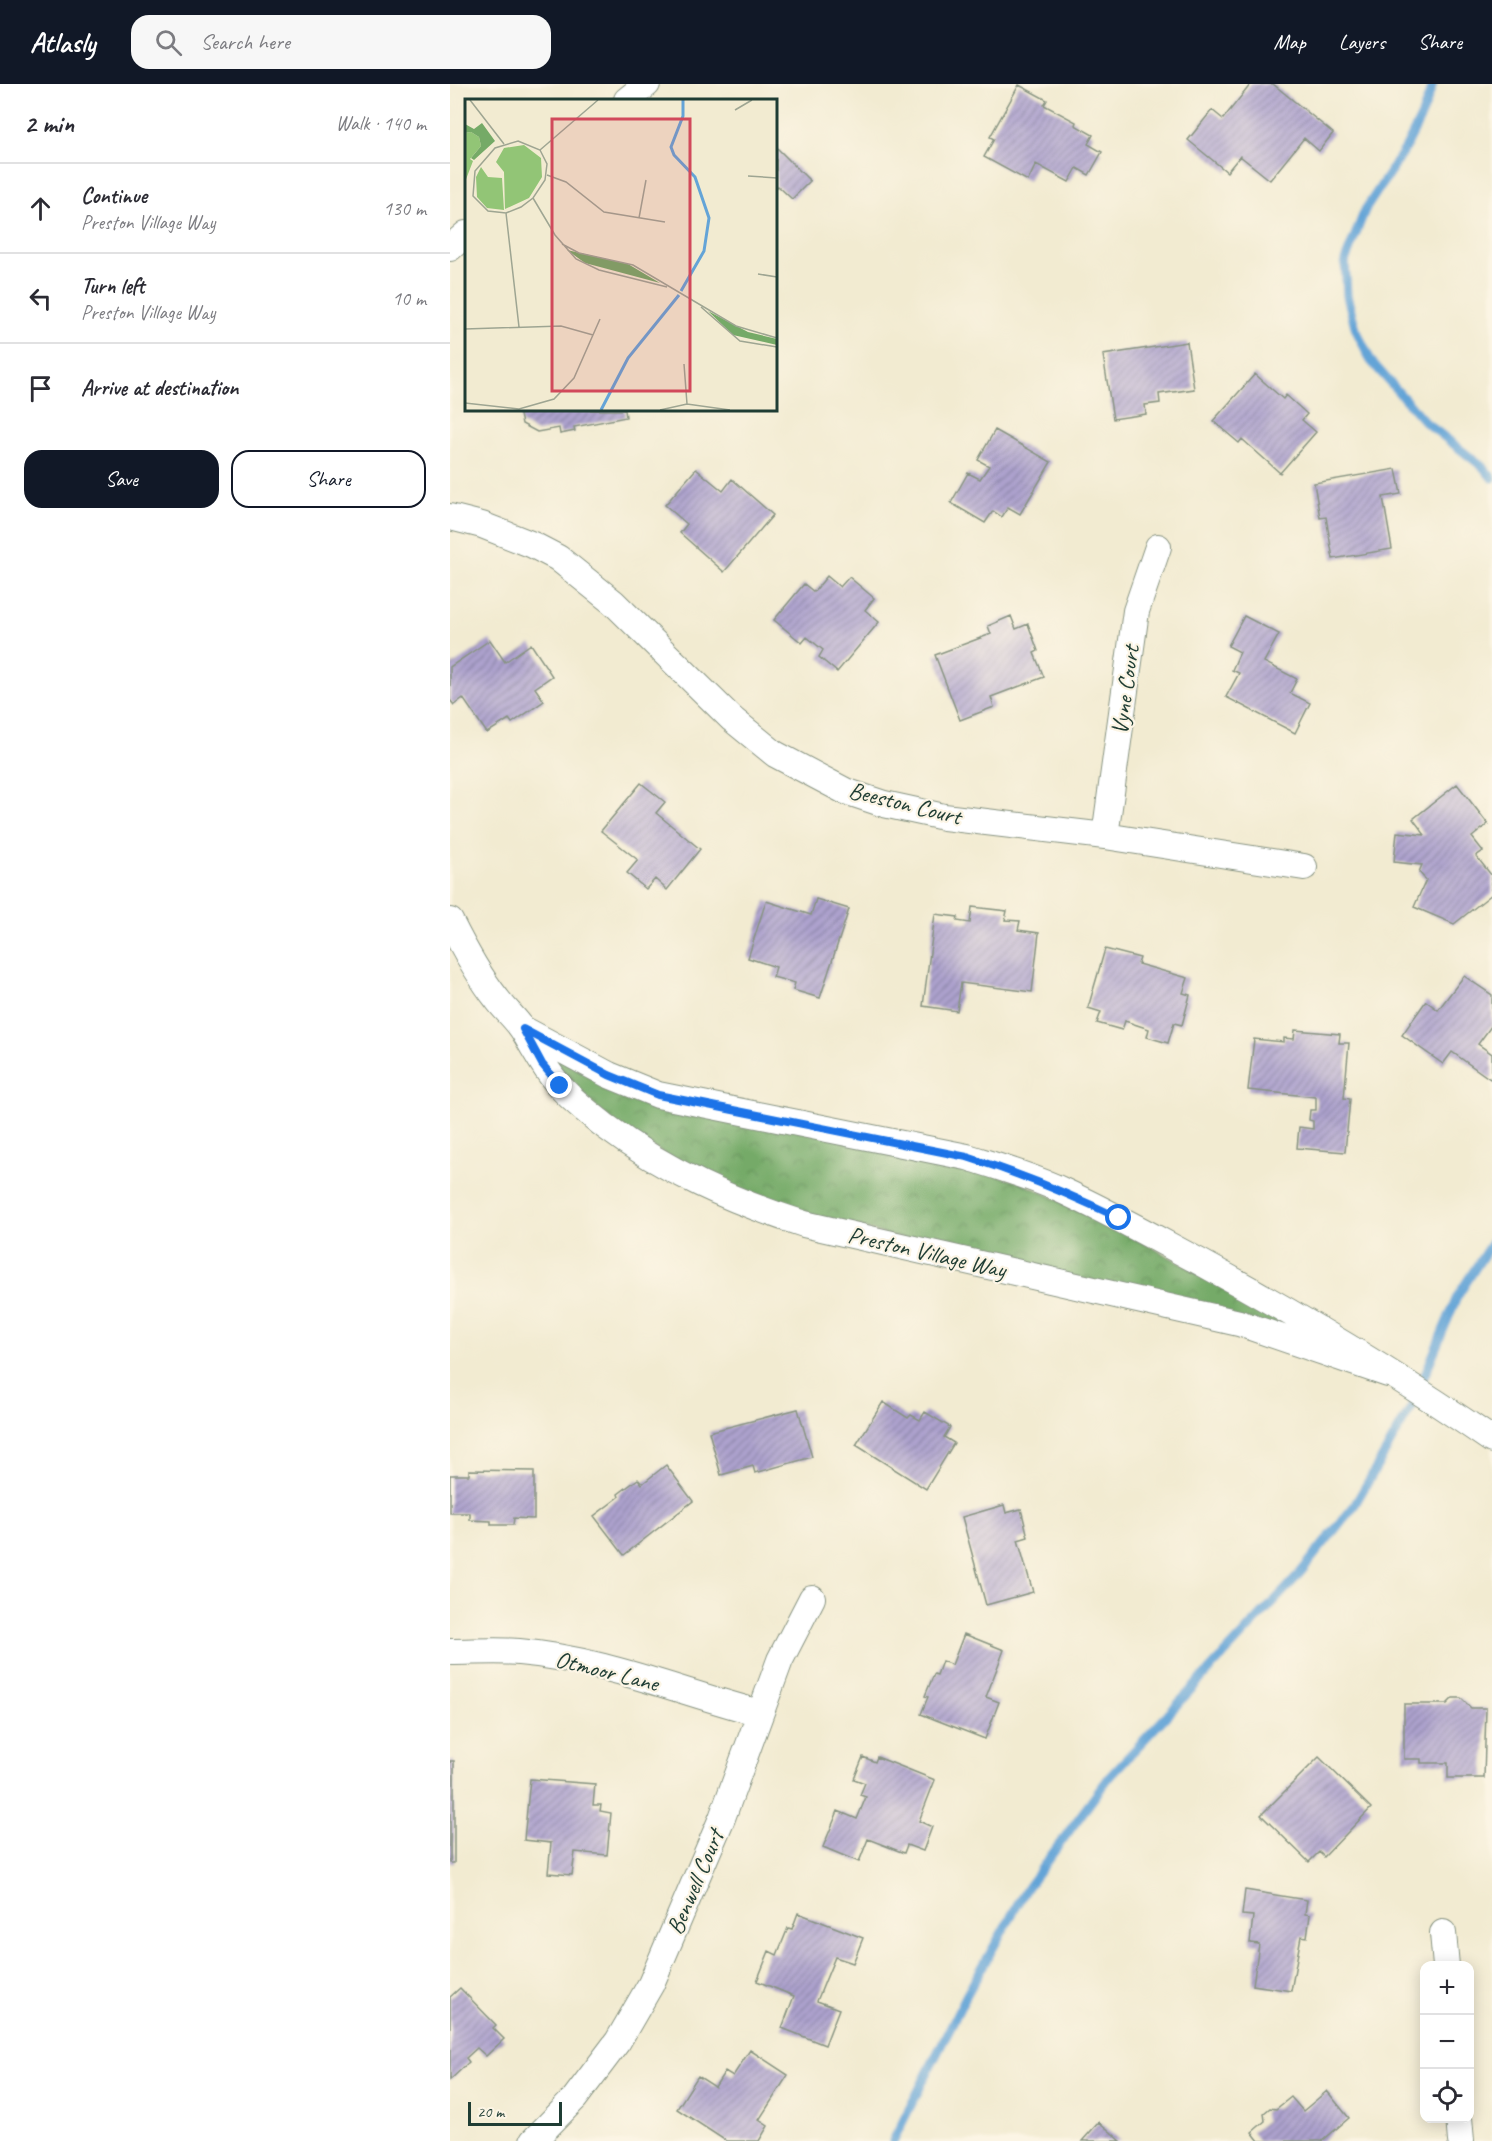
<!DOCTYPE html>
<html lang="en">
<head>
<meta charset="utf-8">
<style>
	body { margin:0; font-family:Caveat,sans-serif; background:#f7f7f7; color:#2b2b33 }
	.controls { position:absolute; right:18px; bottom:18px; display:grid; overflow:hidden; border-radius:12px; box-shadow:0 3px 15px #0003 }
	.controls button { width:54px; height:54px; display:grid; place-items:center; padding:0; border:0; border-bottom:2px solid #e1e1e2; background:#fff; color:#2b2b33; font:30px sans-serif }
	.scale { position:absolute; left:18px; bottom:15px; width:94px; box-sizing:border-box; padding-left:6px; border:3px solid #1f3d34; border-top:0; font-size:16px; line-height:21px; white-space:nowrap; color:#1f3d34; -webkit-text-stroke:4px #fcf5e5; paint-order:stroke }
	.stop { position:absolute; width:18px; height:18px; margin:-14px; border:4px solid #1a73e8; border-radius:50%; background:#fff }
	.stop.end { background:#1a73e8; border-color:#fff; box-shadow:0 2px 6px #0008 }
	.list { margin:0; padding:0; list-style:none }
	h2 { display:flex; justify-content:space-between; align-items:center; height:78px; margin:0; padding:0 24px; font-size:26px }
	h2 small { font-size:20px; font-weight:400; color:#7c7c81 }
	.list li { display:grid; grid-template-columns:39px 1fr auto; gap:18px; align-items:center; box-sizing:border-box; height:90px; padding:0 24px; border-top:2px solid #e1e1e2 }
	.list b { display:block; font-size:22px; white-space:nowrap }
	.list p { margin:0; font-size:20px; white-space:nowrap; color:#7c7c81 }
	.list em { font-size:20px; font-style:normal; color:#7c7c81 }
	.actions { display:flex; gap:12px; padding:18px 24px }
	.actions a { flex:1; padding:14px 0; border:2px solid #111827; border-radius:18px; text-align:center; font-size:21px; color:#111827 }
	.actions .main { background:#111827; color:#fff }
	.icon { flex:none; width:33px; height:33px; fill:none; stroke:currentColor; stroke-width:2; stroke-linecap:round; stroke-linejoin:round }
	.map { position:relative; flex:none; width:1042px; height:2057px; overflow:hidden }
	header { display:flex; align-items:center; gap:36px; box-sizing:border-box; height:84px; padding:0 30px; background:#111827; color:#fff }
	header strong { font-size:28px }
	nav { display:flex; gap:33px; margin-inline-start:auto; font-size:21px }
	.search { width:420px; height:54px; background:#f7f7f7; display:flex; align-items:center; gap:15px; box-sizing:border-box; padding:0 21px; border-radius:18px; color:#7c7c81; font-size:22px }
	main { display:flex }
	aside { flex:1; background:#fff }
	.map>svg:first-child { display:block }
	.forest { fill:url(#forest-crowns); stroke:#4a744e; stroke-width:1.5 }
	.lines { fill:none; stroke-linecap:round; stroke-linejoin:round }
	.stream { stroke:#64a4d7; stroke-width:9 }
	.building { fill:url(#building-hatch) }
	.street-casing { stroke:#889482; stroke-width:28 }
	.street { stroke:#fff; stroke-width:26 }
	.route { stroke:#1a73e8; stroke-width:8 }
	.labels { text-anchor:middle; stroke-width:4.5; stroke-linejoin:round; paint-order:stroke }
	.street-label { font-size:24px; fill:#1f3d34; stroke:#fcf5e5 }
	.inset-river { fill:none; stroke:#64a4d7; stroke-width:3 }
	.inset-road { fill:none; stroke:#9ea592; stroke-width:1.5 }
	.view { fill:#d1495b; fill-opacity:0.15; stroke:#d1495b; stroke-width:3 }
	.inset-edge { fill:none; stroke:#1f3d34; stroke-width:3 }
</style>
</head>
<body>
<header>
<strong>Atlasly</strong>
<div class="search"><svg class="icon" aria-label="search" viewBox="0 0 24 24"><circle cx="10" cy="10" r="6"/><path d="M15 15l6 6"/></svg>Search here</div>
<nav><a>Map</a><a>Layers</a><a>Share</a></nav>
</header>
<main>
<aside>
<h2>2 min<small>Walk · 140 m</small></h2>
<ul class="list">
<li><svg class="icon" aria-label="ahead" viewBox="0 0 24 24"><path d="M12 20V5M6 11l6-6 6 6"/></svg><div><b>Continue</b><p>Preston Village Way</p></div><em>130 m</em></li>
<li><svg class="icon" aria-label="left" viewBox="0 0 24 24"><path d="M17 20v-9H6M10 6l-5 5 5 5"/></svg><div><b>Turn left</b><p>Preston Village Way</p></div><em>10 m</em></li>
<li><svg class="icon" aria-label="arrive" viewBox="0 0 24 24"><path d="M6 21V4h12l-3 4 3 4H6"/></svg><div><b>Arrive at destination</b></div></li>
</ul>
<div class="actions"><a class="main">Save</a><a>Share</a></div>
</aside>
<div class="map">
<svg width="1042" height="2057" viewBox="0 0 1042 2057">
	<defs>
		<pattern id="forest-crowns" width="20" height="18" patternUnits="userSpaceOnUse" patternTransform="scale(1.5)"><rect width="20" height="18" fill="#75aa67"/><path d="M2 6a3 3 0 1 1 6 0M12 15a3 3 0 1 1 6 0" fill="none" stroke="#5f8c56"/></pattern>
		<pattern id="building-hatch" width="6" height="6" patternUnits="userSpaceOnUse" patternTransform="scale(1.5)"><rect width="6" height="6" fill="#ada2ce"/><path d="M-1 1l2-2M0 6l6-6M5 7l2-2" fill="none" stroke="#8c85a8"/></pattern>
	</defs>
	<rect width="100%" height="100%" fill="#fcf5e5"/>
	<filter id="ink" filterUnits="userSpaceOnUse"><feTurbulence type="fractalNoise" baseFrequency=".0167" numOctaves="2"/><feDisplacementMap in="SourceGraphic" scale="12" xChannelSelector="R" yChannelSelector="G"/><feConvolveMatrix kernelMatrix="1 2 1 2 8 2 1 2 1" color-interpolation-filters="sRGB"/></filter>
	<filter id="wash" filterUnits="userSpaceOnUse"><feTurbulence type="fractalNoise" baseFrequency=".008" numOctaves="4" result="noise"/><feDisplacementMap in="SourceGraphic" scale="24" xChannelSelector="R" yChannelSelector="G"/><feGaussianBlur stdDeviation="1.35" result="paint"/><feColorMatrix in="noise" values="0 0 0 0 0 0 0 0 0 0 0 0 0 0 0 0 0 1.4 0 .05"/><feComposite in="paint" operator="in"/></filter>
	<g filter="url(#wash)">
		<rect width="100%" height="100%" fill="#f2ebd1"/>
		<path class="forest" d="M91 965 162 1003 490 1075 570 1098 648 1134 887 1264 335 1125 250 1090 170 1045 111 992Z"/>
		<g class="lines">
			<path class="stream" d="M983 0 972 31 955 65 915 126 895 177 897 212 906 246 921 277 975 338 1033 383 1042 394
				M443 2057 517 1910 577 1804 660 1692 846 1494 904 1422 961 1324 1007 1213 1042 1158"/>
		</g>
		<g id="blocks">
			<path class="building" d="M801 0H823L883 49 869 67 854 54 820 96 790 72 777 88 738 56 762 26 773 35Z
				M569 1 597 16 594 21 626 38 625 41 643 51 638 60 652 68 639 91 627 84 619 98 586 80 578 97 534 73 544 55 540 53Z
				M326 63 360 97 342 115 328 102 326 104Z
				M737 258 744 305 709 310 710 319 695 321 696 330 663 335 653 271Z
				M805 290 833 315 836 311 857 330 852 336 866 348 830 389 792 355 789 359 763 337Z
				M69 326H175L176 333 124 343 125 347 110 350 109 344 87 348 72 340Z
				M545 346 601 378 570 430 558 423 552 433 543 427 535 439 501 419 518 389 530 395 539 382 528 376Z
				M246 385 273 407 282 395 323 431 274 488 230 449 237 440 215 421Z
				M946 385 951 410 933 413 942 465 883 475 876 433 870 434 864 399Z
				M377 492 390 503 399 493 424 514 415 526 429 538 387 588 369 573 373 566 357 553 352 559 324 536 354 500 364 508Z
				M561 532 566 545 578 540 588 567 584 569 594 593 541 613 544 623 510 636 485 571 541 550 538 542Z
				M794 532 829 550 814 578 847 595 840 609 860 619 845 649 776 613 789 589 782 586 790 568 778 562Z
				M40 556 55 578 81 560 102 592 85 604 94 617 62 639 59 635 37 649 13 614 4 621 0 616V583Z
				M191 699 215 718 206 729 250 765 217 806 205 795 196 805 177 789 188 776 151 747Z
				M1007 700 1038 740 1022 753 1033 767 1026 772 1042 792V810L1004 840 964 823 976 796 969 788 972 781 944 778 947 748 975 751 963 735Z
				M366 815 399 825 370 914 343 906 345 899 323 893 326 883 298 874 316 817 361 831Z
				M522 823 557 827 555 836 570 837 568 846 589 849 582 908 511 899 507 927 473 922 485 830 508 833 507 837 520 839Z
				M655 865 690 874 688 880 738 894 733 909 740 911 732 941 724 939 718 959 697 953 699 945 675 937 672 946 647 939 651 928 638 924Z
				M1014 892 1042 911V941L1028 960 1042 970V992L1040 995 1002 968 993 980 952 951 976 917 988 926Z
				M845 946 890 950 889 959H899L894 1014 900 1015 895 1068 847 1064 849 1043 863 1045V1037L859 1036 860 1026H866V1013L798 1006 804 955 834 958V954L844 955Z
				M433 1318 458 1334 461 1331 470 1336 475 1328 500 1343 494 1353 504 1359 476 1405 406 1361Z
				M348 1325 362 1373 305 1389 303 1382 271 1391 259 1348Z
				M216 1381 243 1417 174 1471 144 1432 169 1413 168 1410 188 1395 192 1400Z
				M19 1386 84 1387V1435L64 1434 63 1441H41V1437L20 1436V1429H0V1391H19Z
				M554 1421 556 1429 571 1425 578 1453 568 1456 583 1508 536 1521 512 1433Z
				M514 1550 554 1566 536 1613 549 1618 535 1655 471 1630 478 1613 475 1612 484 1590 487 1591 492 1577 502 1581Z
				M1003 1614H1011L1021 1624H1036L1034 1694H998V1679H971V1675H954V1620H997Z
				M413 1673 425 1678 427 1673 485 1696 469 1737 482 1743 473 1767 457 1761 454 1769 418 1755 409 1778 373 1763 388 1727 407 1735 416 1713 410 1711 415 1699 404 1695Z
				M869 1673 921 1724 874 1773 869 1768 859 1778 811 1731Z
				M0 1677H4V1779H0Z
				M80 1695 145 1700 143 1721H151L150 1727 161 1729 157 1771 125 1768 122 1791 98 1789 101 1759 74 1756Z
				M795 1806 857 1816 855 1830 860 1831 857 1853 851 1852 841 1907 803 1901 809 1860 800 1859 803 1832 792 1831Z
				M348 1829 413 1854 403 1879 385 1873 367 1917 389 1925 375 1961 332 1944 344 1912 307 1897 319 1867 327 1871 338 1844 342 1845Z
				M10 1904 46 1941 43 1944 54 1955 36 1972 27 1964 16 1974 19 1978 0 1996V1913Z
				M300 1966 338 1991 309 2036 318 2042 309 2057H276L227 2025 248 1992 265 2003 275 1987 283 1992Z
				M877 2007 899 2034 872 2057H809L802 2048 815 2037 814 2029 820 2024 826 2025 841 2013 853 2027Z
				M649 2038 671 2057H632Z"/>
		</g>
	</g>
	<g filter="url(#ink)">
		<use href="#blocks" fill-opacity="0" stroke="#889482" stroke-width="1.5"/>
		<g class="lines">
			<defs>
				<path id="street" d="M177 16 197 0
					M0 164 16 150
					M0 433 32 441 83 461 108 474 164 519 282 635 325 670 395 707 434 720 494 733 655 752 854 783
					M655 752 686 527 708 463
					M0 837C14 865 28 891 47 915 55 926 66 935 73 946 85 965 93 983 108 1000 121 1016 139 1029 155 1042 216 1088 282 1117 354 1140L789 1239 938 1290
					M73 945 159 991 208 1011 517 1073C549 1083 581 1092 611 1106 659 1128 705 1154 752 1179 851 1233 949 1292 1042 1356
					M0 1568C23 1568 46 1566 69 1568 152 1575 230 1608 310 1629
					M993 1849 996 1882
					M1009 2034 1011 2057
					M83 2057 125 2014 168 1957 201 1900 272 1734 330 1576 362 1514"/>
			</defs>
			<use href="#street" class="street-casing"/>
			<use href="#street" class="street"/>
		</g>
	</g>
	<g class="lines" filter="url(#ink)">
		<path class="route" d="M110 1002 92 980 73 945 159 991 208 1011 517 1073C571 1090 618 1109 669 1134"/>
	</g>
	<g class="labels">
		<g class="street-label">
			<text transform="translate(675 606) rotate(-82)" y="8">Vyne Court</text>
			<text transform="translate(455 719) rotate(14)" y="8">Beeston Court</text>
			<text transform="translate(477 1168) rotate(13)" y="8">Preston Village Way</text>
			<text transform="translate(157 1587) rotate(14)" y="8">Otmoor Lane</text>
			<text transform="translate(245 1798) rotate(-67)" y="8">Benwell Court</text>
		</g>
	</g>
	<g transform="translate(15 15)">
		<rect width="312" height="312" fill="#f2ebd1"/>
		<path d="M6 33 14 38 16 47 5 60 8 62 0 83V34ZM59 46 76 59 77 78 64 99 40 110 39 73 31 63 39 49ZM16 68 23 78 37 79 39 111 22 109 12 98 11 78Z" fill="#92c576"/>
		<path d="M17 24 30 42 9 61 6 59 16 47 14 38 6 33 0 34V25L9 30ZM102 151 163 165 195 184 120 164ZM243 212 283 233 312 240V246L268 236Z" fill="#75aa67"/>
		<path class="inset-river" d="M216 192 239 152 244 119 230 78 209 56 206 48 218 17V1M136 311 163 259 214 196"/>
		<path class="inset-road" d="M5 1 39 45M270 11 287 1M53 42 75 51 82 65 80 81 68 99 56 108 41 114 23 112 8 97 10 72 30 49ZM75 51 133 1M82 76 101 83 139 113 200 123M283 77 312 79M68 99 90 136 111 160 134 171 202 188M41 114 54 228M174 119 181 81M97 145 114 154 168 166 271 227 312 239M293 175 312 178M236 208 275 242 312 248M0 230 96 227 128 236M219 265 222 305M0 304 54 310 89 300 109 279 135 220M195 311 222 305 265 311"/>
		<path class="view" d="M87 20H225V292H87Z"/>
		<rect width="312" height="312" class="inset-edge"/>
	</g>
</svg>
<div class="controls">
<button>+</button>
<button>−</button>
<button><svg class="icon" aria-label="locate" viewBox="0 0 24 24"><circle cx="12" cy="12" r="6"/><path d="M12 2v4M12 18v4M2 12h4M18 12h4"/></svg></button>
</div>
<div class="scale">20 m</div>
<div class="stop" style="left:669px;top:1134px"></div>
<div class="stop end" style="left:110px;top:1002px"></div>
</div>
</main>
</body>
</html>
